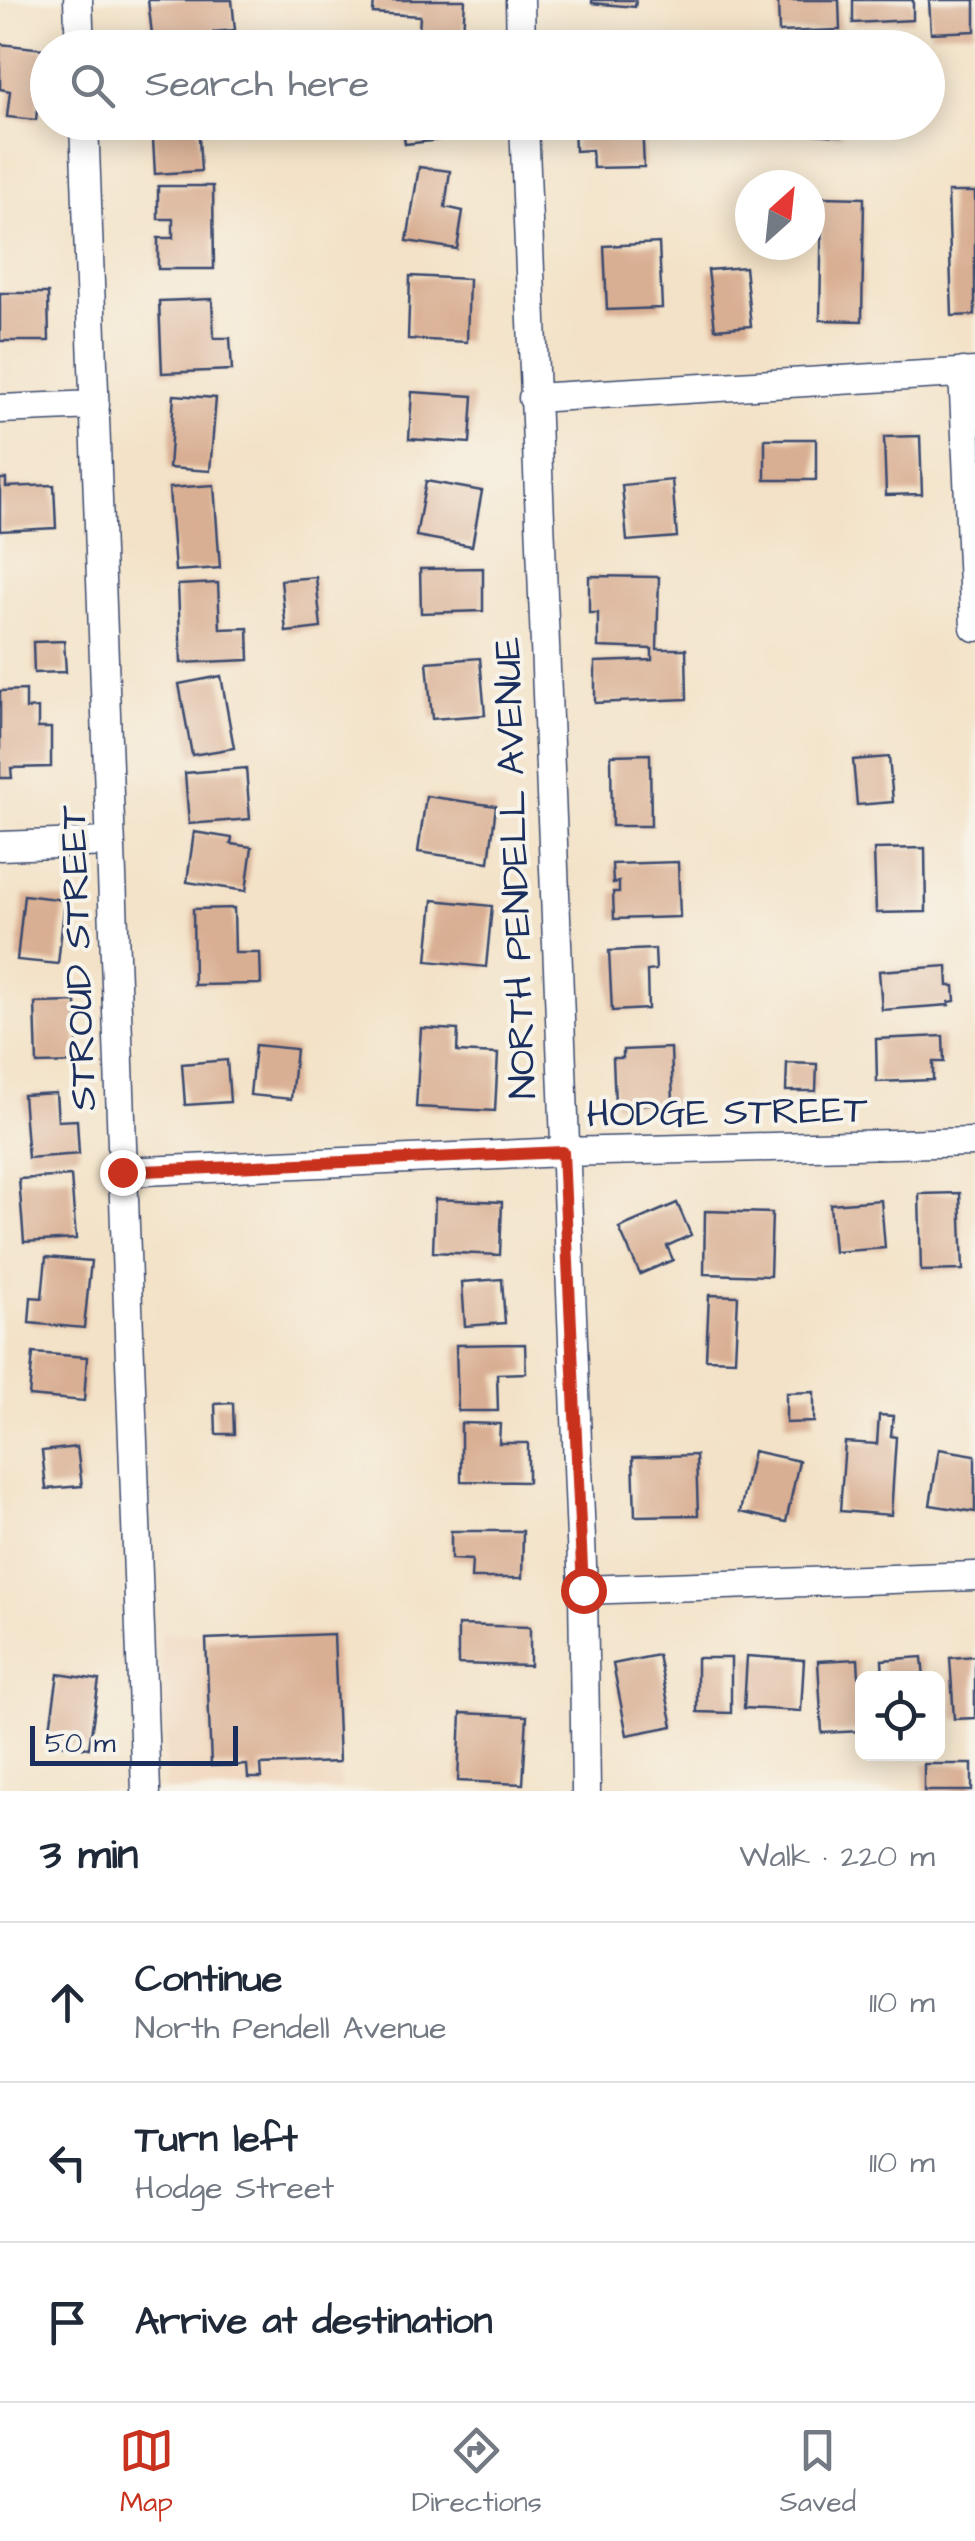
<!DOCTYPE html>
<html lang="en">
<head>
<meta charset="utf-8">
<style>
	body { margin:0; font-family:"Architects Daughter",sans-serif; background:#f6f6f7; color:#1f2937 }
	.controls { position:absolute; right:30px; bottom:30px; display:grid; overflow:hidden; border-radius:15px; box-shadow:0 5px 25px #0003 }
	.controls button { width:90px; height:90px; display:grid; place-items:center; padding:0; border:0; border-bottom:2px solid #e0e1e3; background:#fff; color:#1f2937; font:50px sans-serif }
	.compass { position:absolute; left:735px; top:170px; width:90px; height:90px; border-radius:50%; background:#fff; box-shadow:0 5px 25px #0003; rotate:27deg }
	.scale { position:absolute; left:30px; bottom:25px; width:208px; box-sizing:border-box; padding-left:10px; border:5px solid #1b2f5e; border-top:0; font-size:28px; line-height:35px; white-space:nowrap; color:#1b2f5e; -webkit-text-stroke:8px #f7f3e8; paint-order:stroke }
	.stop { position:absolute; width:30px; height:30px; margin:-22px; border:8px solid #c8321e; border-radius:50%; background:#fff }
	.stop.end { background:#c8321e; border-color:#fff; box-shadow:0 2px 10px #0008 }
	.list { margin:0; padding:0; list-style:none }
	h2 { display:flex; justify-content:space-between; align-items:center; height:130px; margin:0; padding:0 40px; font-size:42px }
	h2 small { font-size:32px; font-weight:400; color:#747a83 }
	.list li { display:grid; grid-template-columns:65px 1fr auto; gap:30px; align-items:center; box-sizing:border-box; height:160px; padding:0 40px; border-top:2px solid #e0e1e3 }
	.list b { display:block; font-size:38px; white-space:nowrap }
	.list p { margin:0; font-size:32px; white-space:nowrap; color:#747a83 }
	.list em { font-size:32px; font-style:normal; color:#747a83 }
	.icon { flex:none; width:55px; height:55px; fill:none; stroke:currentColor; stroke-width:2; stroke-linecap:round; stroke-linejoin:round }
	.map { position:relative; flex:none; width:975px; height:1791px; overflow:hidden }
	.search { position:absolute; background:#fff; box-shadow:0 5px 25px #0003; left:30px; right:30px; top:30px; height:110px; display:flex; align-items:center; gap:25px; box-sizing:border-box; padding:0 35px; border-radius:55px; color:#747a83; font-size:38px }
	.sheet { height:610px; background:#fff }
	nav { display:flex; justify-content:space-around; align-items:center; box-sizing:border-box; height:140px; border-top:2px solid #e0e1e3; background:#fff; font-size:28px; color:#747a83 }
	nav a { display:grid; justify-items:center; gap:5px }
	nav .on { color:#c8321e }
	.map>svg:first-child { display:block }
	.built { fill:#f0d5bc }
	.building { fill:#d9af93 }
	.lines { fill:none; stroke-linecap:round; stroke-linejoin:round }
	.minor-casing { stroke:#3b4a6e; stroke-width:31 }
	.minor { stroke:#fff; stroke-width:28 }
	.route { stroke:#c8321e; stroke-width:12 }
	.labels { text-anchor:middle; stroke-width:8; stroke-linejoin:round; paint-order:stroke }
	.street-label { font-size:38px; fill:#1b2f5e; stroke:#f7f3e8 }
</style>
</head>
<body>
<div class="map">
<svg width="975" height="1791" viewBox="0 0 975 1791">
	<rect width="100%" height="100%" fill="#f7f3e8"/>
	<filter id="ink" filterUnits="userSpaceOnUse"><feTurbulence type="fractalNoise" baseFrequency=".01" numOctaves="2"/><feDisplacementMap in="SourceGraphic" scale="20" xChannelSelector="R" yChannelSelector="G"/><feConvolveMatrix kernelMatrix="1 2 1 2 8 2 1 2 1" color-interpolation-filters="sRGB"/></filter>
	<filter id="wash" filterUnits="userSpaceOnUse"><feTurbulence type="fractalNoise" baseFrequency=".0048" numOctaves="4" result="noise"/><feDisplacementMap in="SourceGraphic" scale="40" xChannelSelector="R" yChannelSelector="G"/><feGaussianBlur stdDeviation="2.25" result="paint"/><feColorMatrix in="noise" values="0 0 0 0 0 0 0 0 0 0 0 0 0 0 0 0 0 1.4 0 .05"/><feComposite in="paint" operator="in"/></filter>
	<g filter="url(#wash)">
		<rect width="100%" height="100%" fill="#f3e2c7"/>
		<path class="built" d="M160 1633H336L341 1791H166Z"/>
		<g id="blocks">
			<path class="building" d="M148 0H232L235 30 214 32V37L153 43Z
				M374 0H465L463 34 419 32 420 16 373 13Z
				M592 0H636L635 7 592 3Z
				M778 0H839L840 30 779 32Z
				M853 0H913V20L853 23Z
				M929 0H975V31L931 33Z
				M0 44 44 49 36 120 7 117 10 91 0 89Z
				M152 122H198L201 171 155 174Z
				M402 122H463L465 137 405 144Z
				M574 122H642L644 167 593 168 592 150 575 151Z
				M815 122H843L842 136 814 134Z
				M419 167 450 171 445 207 463 211 457 249 407 241Z
				M158 186H213L214 269H158V238H173V219H158Z
				M948 192H975V315L952 316Z
				M822 197 864 198 862 321 820 320Z
				M659 243 662 308 607 310 604 246Z
				M745 267 751 326 715 329 708 270Z
				M410 276 469 279 467 342 408 339Z
				M0 293H48L49 341H0Z
				M212 299 214 338H230L232 370 162 373 159 301Z
				M412 392 473 396 470 443 409 439Z
				M174 395 216 398 210 471 169 468Z
				M920 436 922 494 886 495 884 437Z
				M765 439H816V480H765Z
				M0 479H6V487L54 485 56 528 0 531Z
				M672 480 677 537 627 541 622 485Z
				M426 481 482 491 472 546 416 536Z
				M214 485 220 568 175 571 169 488Z
				M483 568V611L421 613 420 569Z
				M589 576 659 577 657 649H686L687 699 595 703V662L652 660V649L598 647V613H589Z
				M316 577 321 628 286 632 281 580Z
				M218 583 220 629 248 628 249 660 181 663 178 585Z
				M64 641 66 672 34 673 33 642Z
				M480 658 485 715 432 719 427 662Z
				M221 676 234 748 192 755 179 684Z
				M26 690V709L38 708V728H51V767L11 768 12 778H0V691Z
				M650 754 651 826H612L611 755Z
				M889 757 893 802 857 805 853 760Z
				M246 768 250 819 189 824 185 773Z
				M426 796 496 806 489 862 418 852Z
				M194 832 232 838 231 844 252 847 246 891 187 882Z
				M925 848 926 912 876 913 874 849Z
				M678 862 680 917 614 919 613 892H619V882L613 883 612 864Z
				M24 895 65 900 58 964 17 960Z
				M433 900 492 906 486 967 427 961Z
				M234 908 235 953H260L261 984 194 985 193 909Z
				M655 949 656 970 647 971 648 1009 612 1011 609 951Z
				M947 966 948 986H954L955 1001 949 1002V1005L882 1010 879 971Z
				M76 1002 78 1063 37 1064 35 1003Z
				M421 1028 458 1030 457 1052 498 1054 495 1111 416 1107Z
				M943 1036 944 1062H933V1080L877 1082 876 1039Z
				M255 1045 296 1049 291 1099 250 1095Z
				M671 1048 673 1103 615 1105 613 1058H623V1050Z
				M227 1060 230 1102 185 1105 182 1064Z
				M787 1063 817 1064 816 1091H786Z
				M56 1093 58 1121 77 1120 79 1154 28 1158 23 1095Z
				M71 1176 76 1239 24 1242 19 1179Z
				M960 1193 963 1270 921 1271 919 1194Z
				M435 1199 502 1202 500 1255 433 1252Z
				M881 1200 885 1248 834 1252 830 1204Z
				M677 1203 691 1235 667 1246 673 1260 640 1274 619 1228Z
				M705 1211 772 1213 770 1276 704 1274Z
				M46 1257 91 1261 84 1328 29 1323 31 1297 42 1298Z
				M502 1279 505 1323 465 1326 462 1282Z
				M709 1295 738 1296 735 1360 706 1359Z
				M525 1344 526 1373 497 1374 498 1411H458L456 1345Z
				M33 1353 87 1357 84 1401 29 1396Z
				M814 1392V1422L786 1423V1393Z
				M233 1403 234 1434H216L215 1404Z
				M879 1415 893 1416 891 1436 896 1437 891 1515 840 1511 845 1442 877 1444Z
				M461 1423 500 1424 499 1443H528V1482L461 1481Z
				M77 1447 82 1486 46 1489 42 1451Z
				M939 1449 975 1455V1512L930 1505Z
				M753 1451 799 1461 786 1522 740 1512Z
				M696 1455 698 1515 635 1516 633 1457Z
				M451 1531H523L522 1578H471L472 1560 451 1559Z
				M458 1625 530 1627V1666L458 1664Z
				M334 1634 339 1762 261 1765 262 1778H248L247 1765 211 1766 206 1639Z
				M658 1655 673 1726 627 1735 613 1664Z
				M747 1656 804 1660 801 1711 744 1708Z
				M975 1656V1718L954 1719 950 1658Z
				M922 1657 924 1678H883L882 1660Z
				M697 1658H731V1713L697 1712Z
				M858 1659 862 1731 822 1733 818 1661Z
				M58 1674 99 1680 89 1748 48 1742Z
				M461 1713 527 1716 523 1784 458 1781Z
				M924 1764H972V1791H924Z"/>
		</g>
	</g>
	<g filter="url(#ink)">
		<use href="#blocks" fill-opacity="0" stroke="#3b4a6e" stroke-width="2.5"/>
		<g class="lines">
			<defs>
				<path id="minor" d="M78 0 80 48
					M520 0 521 48
					M84 122 146 1791
					M524 122 583 1590 586 1791
					M963 372 975 627
					M533 398 975 372
					M0 409 95 405
					M0 846 110 842
					M122 1172 563 1152 975 1142
					M583 1590 975 1576"/>
			</defs>
			<use href="#minor" class="minor-casing"/>
			<use href="#minor" class="minor"/>
		</g>
	</g>
	<g class="lines" filter="url(#ink)">
		<path class="route" d="M122 1172 563 1152 583 1590"/>
	</g>
	<g class="labels">
		<g class="street-label">
			<text transform="translate(514 868) rotate(-92)" y="13">NORTH PENDELL AVENUE</text>
			<text transform="translate(77 958) rotate(-92)" y="13">STROUD STREET</text>
			<text transform="translate(727 1111) rotate(-1)" y="13">HODGE STREET</text>
		</g>
	</g>
</svg>
<div class="controls">
<button><svg class="icon" aria-label="locate" viewBox="0 0 24 24"><circle cx="12" cy="12" r="6"/><path d="M12 2v4M12 18v4M2 12h4M18 12h4"/></svg></button>
</div>
<svg class="compass" viewBox="-18 -18 36 36"><path d="M0-13l5 13h-10z" fill="#e53935"/><path d="M0 13l5-13h-10z" fill="#747a83"/></svg>
<div class="scale">50 m</div>
<div class="stop" style="left:583px;top:1590px"></div>
<div class="stop end" style="left:122px;top:1172px"></div>
<div class="search"><svg class="icon" aria-label="search" viewBox="0 0 24 24"><circle cx="10" cy="10" r="6"/><path d="M15 15l6 6"/></svg>Search here</div>
</div>
<section class="sheet">
<h2>3 min<small>Walk · 220 m</small></h2>
<ul class="list">
<li><svg class="icon" aria-label="ahead" viewBox="0 0 24 24"><path d="M12 20V5M6 11l6-6 6 6"/></svg><div><b>Continue</b><p>North Pendell Avenue</p></div><em>110 m</em></li>
<li><svg class="icon" aria-label="left" viewBox="0 0 24 24"><path d="M17 20v-9H6M10 6l-5 5 5 5"/></svg><div><b>Turn left</b><p>Hodge Street</p></div><em>110 m</em></li>
<li><svg class="icon" aria-label="arrive" viewBox="0 0 24 24"><path d="M6 21V4h12l-3 4 3 4H6"/></svg><div><b>Arrive at destination</b></div></li>
</ul>
</section>
<nav>
<a class="on"><svg class="icon" aria-label="map" viewBox="0 0 24 24"><path d="M3 6l6-2 6 2 6-2v14l-6 2-6-2-6 2zM9 4v14M15 6v14"/></svg>Map</a>
<a><svg class="icon" aria-label="directions" viewBox="0 0 24 24"><path d="M12 3l9 9-9 9-9-9zM9 14v-3h6M13 9l2 2-2 2"/></svg>Directions</a>
<a><svg class="icon" aria-label="saved" viewBox="0 0 24 24"><path d="M7 4h10v16l-5-4-5 4z"/></svg>Saved</a>
</nav>
</body>
</html>
